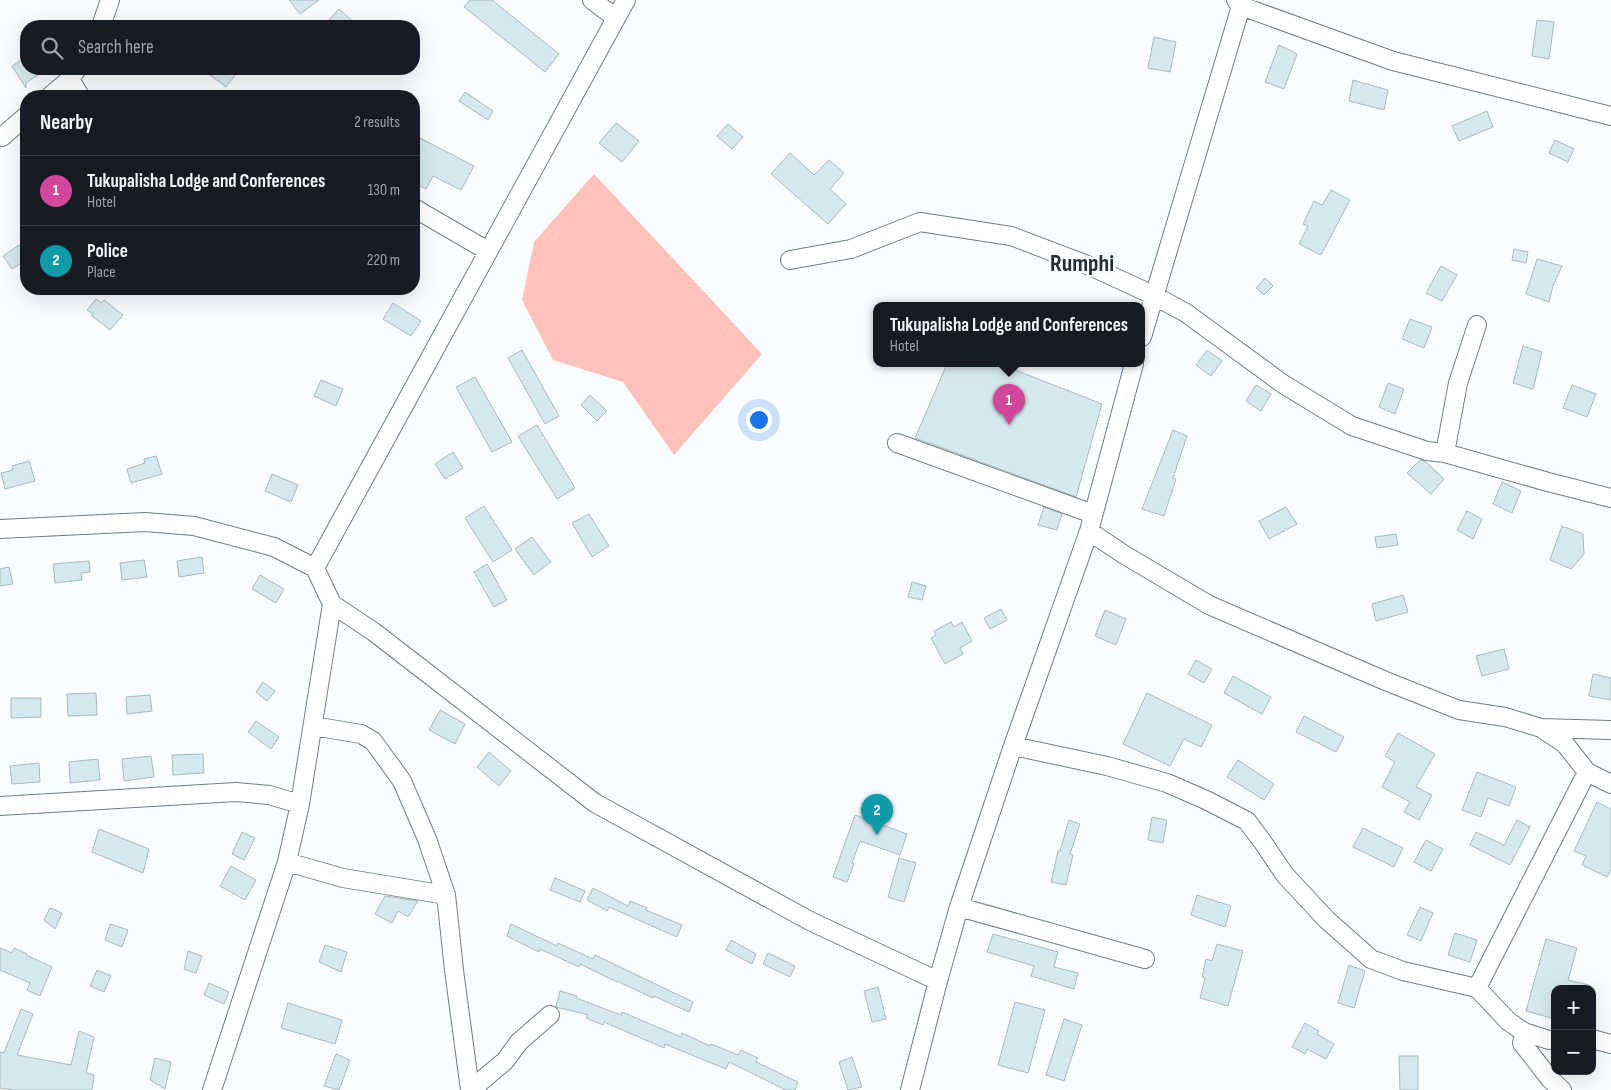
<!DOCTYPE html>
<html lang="en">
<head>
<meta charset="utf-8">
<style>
	body { margin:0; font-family:"Sofia Sans Condensed",sans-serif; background:#242831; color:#f1f3f6 }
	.controls { position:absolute; right:15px; bottom:15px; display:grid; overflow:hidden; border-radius:10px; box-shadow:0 5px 20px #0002 }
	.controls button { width:45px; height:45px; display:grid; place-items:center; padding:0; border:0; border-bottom:1px solid #363941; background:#171b24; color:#f1f3f6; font:25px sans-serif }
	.you { position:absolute; left:758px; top:419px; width:18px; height:18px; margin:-12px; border:4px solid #fff; border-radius:50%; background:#1a73e8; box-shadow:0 0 0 8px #1a73e833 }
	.badge { display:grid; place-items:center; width:32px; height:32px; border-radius:50%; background:#d5959a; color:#fff; font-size:16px; font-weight:700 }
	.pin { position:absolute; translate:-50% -41px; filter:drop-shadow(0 1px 2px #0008) }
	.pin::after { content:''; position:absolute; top:26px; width:18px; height:15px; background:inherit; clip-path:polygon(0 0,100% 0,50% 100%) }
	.popup { position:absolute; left:873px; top:302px; width:272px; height:65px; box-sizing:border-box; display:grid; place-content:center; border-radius:10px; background:#171b24; filter:drop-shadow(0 1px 4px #0005); font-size:16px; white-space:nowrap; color:#9ea1a6 }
	.popup b { font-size:19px; color:#f1f3f6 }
	.popup::after { content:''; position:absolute; left:50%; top:100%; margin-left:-10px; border:10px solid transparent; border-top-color:#171b24 }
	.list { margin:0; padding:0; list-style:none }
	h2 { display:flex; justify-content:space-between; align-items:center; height:65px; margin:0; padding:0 20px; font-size:21px }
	h2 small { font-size:16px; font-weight:400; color:#9ea1a6 }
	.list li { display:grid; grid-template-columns:32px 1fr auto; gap:15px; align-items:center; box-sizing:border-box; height:70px; padding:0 20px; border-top:1px solid #363941 }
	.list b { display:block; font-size:19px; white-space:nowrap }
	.list p { margin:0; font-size:16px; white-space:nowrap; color:#9ea1a6 }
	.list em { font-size:16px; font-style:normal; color:#9ea1a6 }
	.icon { flex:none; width:28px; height:28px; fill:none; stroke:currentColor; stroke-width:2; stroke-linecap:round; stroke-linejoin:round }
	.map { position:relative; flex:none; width:1611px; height:1090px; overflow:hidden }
	.search { position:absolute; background:#171b24; box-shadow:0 5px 20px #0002; left:20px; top:20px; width:400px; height:55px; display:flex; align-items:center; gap:12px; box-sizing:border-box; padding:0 18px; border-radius:20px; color:#9ea1a6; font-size:19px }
	.panel { position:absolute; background:#171b24; box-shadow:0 5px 20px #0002; left:20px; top:90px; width:400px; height:205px; border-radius:20px }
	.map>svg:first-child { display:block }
	.green { fill:#ffc1bb }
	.building { fill:#d6e8ef; stroke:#a7b8bf }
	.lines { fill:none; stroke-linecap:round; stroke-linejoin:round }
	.minor-casing { stroke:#6d7d84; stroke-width:20 }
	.minor { stroke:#fff; stroke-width:18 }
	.labels { text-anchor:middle; stroke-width:5; stroke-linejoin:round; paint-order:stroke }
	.district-label { font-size:24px; font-weight:bold; fill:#223036; stroke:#f9fcfe }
</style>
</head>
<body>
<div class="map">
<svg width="1611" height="1090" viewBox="0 0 1611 1090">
	<rect width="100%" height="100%" fill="#f9fcfe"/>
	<path class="green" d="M594 174 762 354 674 455 623 382 553 360 522 300 534 242Z"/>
	<path class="building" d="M289 0H319L300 14Z
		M470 0H492L559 54 545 72 464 7Z
		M339 9 358 26H333L328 21Z
		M1537 20 1554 22 1549 59 1532 56Z
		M1154 37 1176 42 1170 72 1148 68Z
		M1279 45 1297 54 1284 89 1265 82Z
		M26 57V69H47L26 83V88L12 66Z
		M202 69H240L226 87Z
		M1353 80 1388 90 1384 110 1349 101Z
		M465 92 493 111 488 120 459 101Z
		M1487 111 1493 127 1459 141 1452 126Z
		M616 123 639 141 622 162 599 143Z
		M728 124 743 137 732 149 717 136Z
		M414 135 474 166 461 190 433 176 426 189 414 183Z
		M1555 140 1574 149 1568 162 1549 153Z
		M790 153 814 175 829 160 844 173 830 189 846 204 828 224 771 174Z
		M1331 190 1350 200 1321 255 1299 244 1308 226 1303 224 1314 201 1322 205Z
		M19 245 26 256V260L12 269 3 256Z
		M1514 249 1528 252 1526 263 1512 260Z
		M1537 259 1562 266 1553 286 1549 302 1526 294Z
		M1441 266 1457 275 1442 301 1426 293Z
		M1265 278 1273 286 1264 295 1256 288Z
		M96 299 101 303 104 300 123 315 110 330 92 316 93 314 87 310Z
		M393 303 421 321 411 336 383 319Z
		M1410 319 1432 327 1424 348 1402 339Z
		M1523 346 1542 352 1533 389 1513 383Z
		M522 350 559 416 545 424 508 358Z
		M1207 350 1222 361 1211 376 1196 365Z
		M947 364H1000L1102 404 1076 497 915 438Z
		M475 377 512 442 492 452 456 387Z
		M321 380 343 389 336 406 314 396Z
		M1388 383 1404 389 1395 414 1379 407Z
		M1256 385 1271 394 1261 411 1246 401Z
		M1572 385 1596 394 1587 417 1563 408Z
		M590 395 607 411 597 421 581 405Z
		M537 425 575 488 557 499 518 436Z
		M1173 430 1187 436 1173 478 1176 479 1164 516 1142 509Z
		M453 452 463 468 445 479 435 464Z
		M156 456 162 474 131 483 127 469 145 463 144 459Z
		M1420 460 1425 461 1444 479 1431 494 1407 473Z
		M29 461 35 481 5 489 1 473 13 470 12 466Z
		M272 474 298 485 291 502 265 491Z
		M1502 482 1521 491 1512 513 1493 504Z
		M484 506 512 550 493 562 465 518Z
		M1044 507 1062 514 1057 530 1038 525Z
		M1286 507 1297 524 1269 539 1259 521Z
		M1467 511 1482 519 1473 539 1457 530Z
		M589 514 609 546 592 557 572 523Z
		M1562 526 1583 534 1584 554 1571 569 1550 560Z
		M1396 534 1398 545 1377 548 1375 537Z
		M532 537 551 562 534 575 515 549Z
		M202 557 204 573 179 577 177 561Z
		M144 560 147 577 122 580 120 563Z
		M89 561 90 572 81 573 82 580 55 583 53 564Z
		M487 564 507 600 494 607 474 572Z
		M9 567 13 584 0 586V569Z
		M260 575 284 589 276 603 252 589Z
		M912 582 926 586 922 600 908 597Z
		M1403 595 1408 612 1376 621 1372 604Z
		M1001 609 1007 620 990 629 984 618Z
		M1105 610 1126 619 1116 645 1095 636Z
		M951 622 954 627 962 622 972 641 960 648 963 654 945 664 931 638 936 635 934 631Z
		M1504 649 1509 669 1482 676 1476 656Z
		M1196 660 1212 669 1204 683 1188 674Z
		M1593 674 1611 678V700L1589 696Z
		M1233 676 1271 697 1262 714 1224 693Z
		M263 682 275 691 267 701 256 692Z
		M96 693 97 715 68 716 67 694Z
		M1147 693 1212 725 1201 747 1184 739 1170 766 1123 744Z
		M150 695 152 711 127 714 126 697Z
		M11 698H41V717L11 718Z
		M440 710 465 724 455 744 429 730Z
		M1304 716 1344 737 1336 752 1296 732Z
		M256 721 279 737 271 749 248 732Z
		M1398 733 1435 754 1416 787 1432 795 1419 820 1404 812 1410 802 1382 787 1395 762 1385 756Z
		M489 752 511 771 499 786 477 767Z
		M203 754 204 773 173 775 172 755Z
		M151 756 154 777 124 781 122 759Z
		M98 759 100 780 70 783 69 762Z
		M1238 760 1274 784 1264 800 1227 777Z
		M39 763 40 782 12 784 10 766Z
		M1477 772 1516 787 1509 806 1488 798 1481 817 1462 810Z
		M1597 802 1611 809V869L1607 877 1582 865 1586 856 1574 851Z
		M855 815 907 834 900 855 860 841 852 863 854 864 847 882 833 877Z
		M1152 817 1167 820 1163 843 1148 840Z
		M1069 820 1080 824 1070 854 1073 855 1066 885 1051 882 1058 851H1060Z
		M1517 820 1530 827 1510 865 1470 845 1476 832 1504 845Z
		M1363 828 1403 848 1394 867 1353 847Z
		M99 829 149 849 143 873 92 852Z
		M242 832 255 838 244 860 232 854Z
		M1426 840 1443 849 1431 871 1414 862Z
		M899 858 916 863 904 902 888 897Z
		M231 866 256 880 245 900 220 886Z
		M555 878 585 891 580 902 550 890Z
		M593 888 628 906 630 901 647 908 646 910 682 925 677 937 609 907 607 911 587 900Z
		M1197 895 1231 906 1225 927 1191 915Z
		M385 896 418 901 408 917 398 911 392 923 375 914Z
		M1420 907 1433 913 1421 941 1407 935Z
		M50 908 62 913 55 929 44 920Z
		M110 924 128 930 122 947 105 940Z
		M511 924 557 946 558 943 593 959 595 955 693 1002 689 1012 654 996 653 998 617 981V982L580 964 579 967 540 949 539 952 507 936Z
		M1455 933 1477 940 1470 962 1448 955Z
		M993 934 1058 952 1054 967 1078 973 1074 989 1031 976 1034 966 987 952Z
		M1546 939 1577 948 1568 980 1589 985V989H1555V1019L1526 1011Z
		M731 940 756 954 752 964 726 950Z
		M1217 944 1243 951 1228 1006 1200 998 1205 978 1202 977 1206 959 1212 961Z
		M325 945 347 952 341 972 319 962Z
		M0 948 12 953 14 948 27 954 26 955 52 967 40 996 27 990 30 983 0 970Z
		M188 951 202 956 196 973 184 969Z
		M768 953 795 966 790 977 763 964Z
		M1349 965 1365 971 1354 1008 1338 1003Z
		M97 970 111 976 104 992 90 986Z
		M209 983 229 992 224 1004 204 995Z
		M878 987 886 1019 872 1022 864 991Z
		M560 991 577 996 576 998 621 1015 622 1012 681 1037 682 1033 710 1046 711 1044 738 1055 741 1050 758 1058 756 1062 798 1082 795 1090H786L729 1062 726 1069 665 1044 664 1048 604 1022 603 1025 586 1018 588 1015 556 1007Z
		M1015 1002 1045 1010 1028 1073 998 1065Z
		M288 1003 342 1020 335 1044 281 1028Z
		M21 1009 33 1014 17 1055 71 1065 79 1031 94 1037 86 1073 94 1075 92 1090H14L0 1088V1052L4 1053Z
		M1064 1019 1082 1025 1064 1081 1046 1075Z
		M1305 1023 1319 1031 1317 1034 1334 1044 1326 1059 1307 1049 1305 1054 1292 1047Z
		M336 1054 350 1060 339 1090 324 1086Z
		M1399 1056H1418V1090H1400Z
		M852 1057 862 1087 848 1090 839 1062Z
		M155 1058 171 1062 165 1089 150 1080Z"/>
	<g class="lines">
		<defs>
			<path id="minor" d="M592 0 616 18
				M1244 0 1241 6 1393 61 1611 116
				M101 26 110 0
				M70 79 80 96
				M50 96 70 79 77 69
				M2 137 26 116
				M414 208 488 251
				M790 260 851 249 920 222 1011 236 1090 266 1153 295 1186 313 1283 384 1352 426 1427 451 1445 453 1548 482 1611 498
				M1142 337 1241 6 1236 0
				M897 443 1093 514
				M1445 453 1458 383 1477 325
				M0 529 145 522 194 526 274 547 315 568 332 604 374 632 595 803 810 921 938 981
				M1089 531 1123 554 1209 605 1388 682 1459 710 1505 717 1541 728 1565 744 1587 772 1611 784
				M315 568 626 0
				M313 726 361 734 373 741 402 781 427 839 446 895 454 970 470 1090
				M1541 728 1611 730
				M1013 746 1107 766 1167 783 1206 800 1247 821 1262 841 1285 875 1327 920 1371 959 1403 971 1477 988 1508 1021 1524 1032 1522 1043 1550 1079 1562 1090
				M0 806 236 792 269 795 300 804
				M287 862 343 878 446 895
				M959 907 1145 959
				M1477 988 1587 772
				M1524 1032 1549 1040H1555
				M1592 1039 1611 1044
				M212 1090 287 862 300 804 332 604
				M475 1090 480 1082 505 1061 519 1042 550 1015
				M910 1090 938 981 959 907 1013 746 1089 531 1134 364"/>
		</defs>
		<use href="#minor" class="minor-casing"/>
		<use href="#minor" class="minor"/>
	</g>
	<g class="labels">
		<g class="district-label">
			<text x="1082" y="271">Rumphi</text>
		</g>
	</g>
</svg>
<div class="controls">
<button>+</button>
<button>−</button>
</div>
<div class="you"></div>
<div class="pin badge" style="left:1009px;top:425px;background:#d1479c">1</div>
<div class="popup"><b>Tukupalisha Lodge and Conferences</b>Hotel</div>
<div class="pin badge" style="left:877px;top:835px;background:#0f9aa8">2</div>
<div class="search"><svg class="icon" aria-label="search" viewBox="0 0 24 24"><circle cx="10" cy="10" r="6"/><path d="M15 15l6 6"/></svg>Search here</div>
<section class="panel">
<h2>Nearby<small>2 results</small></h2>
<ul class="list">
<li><span class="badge" style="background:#d1479c">1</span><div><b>Tukupalisha Lodge and Conferences</b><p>Hotel</p></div><em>130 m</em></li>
<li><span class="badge" style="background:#0f9aa8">2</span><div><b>Police</b><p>Place</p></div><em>220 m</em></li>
</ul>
</section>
</div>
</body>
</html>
